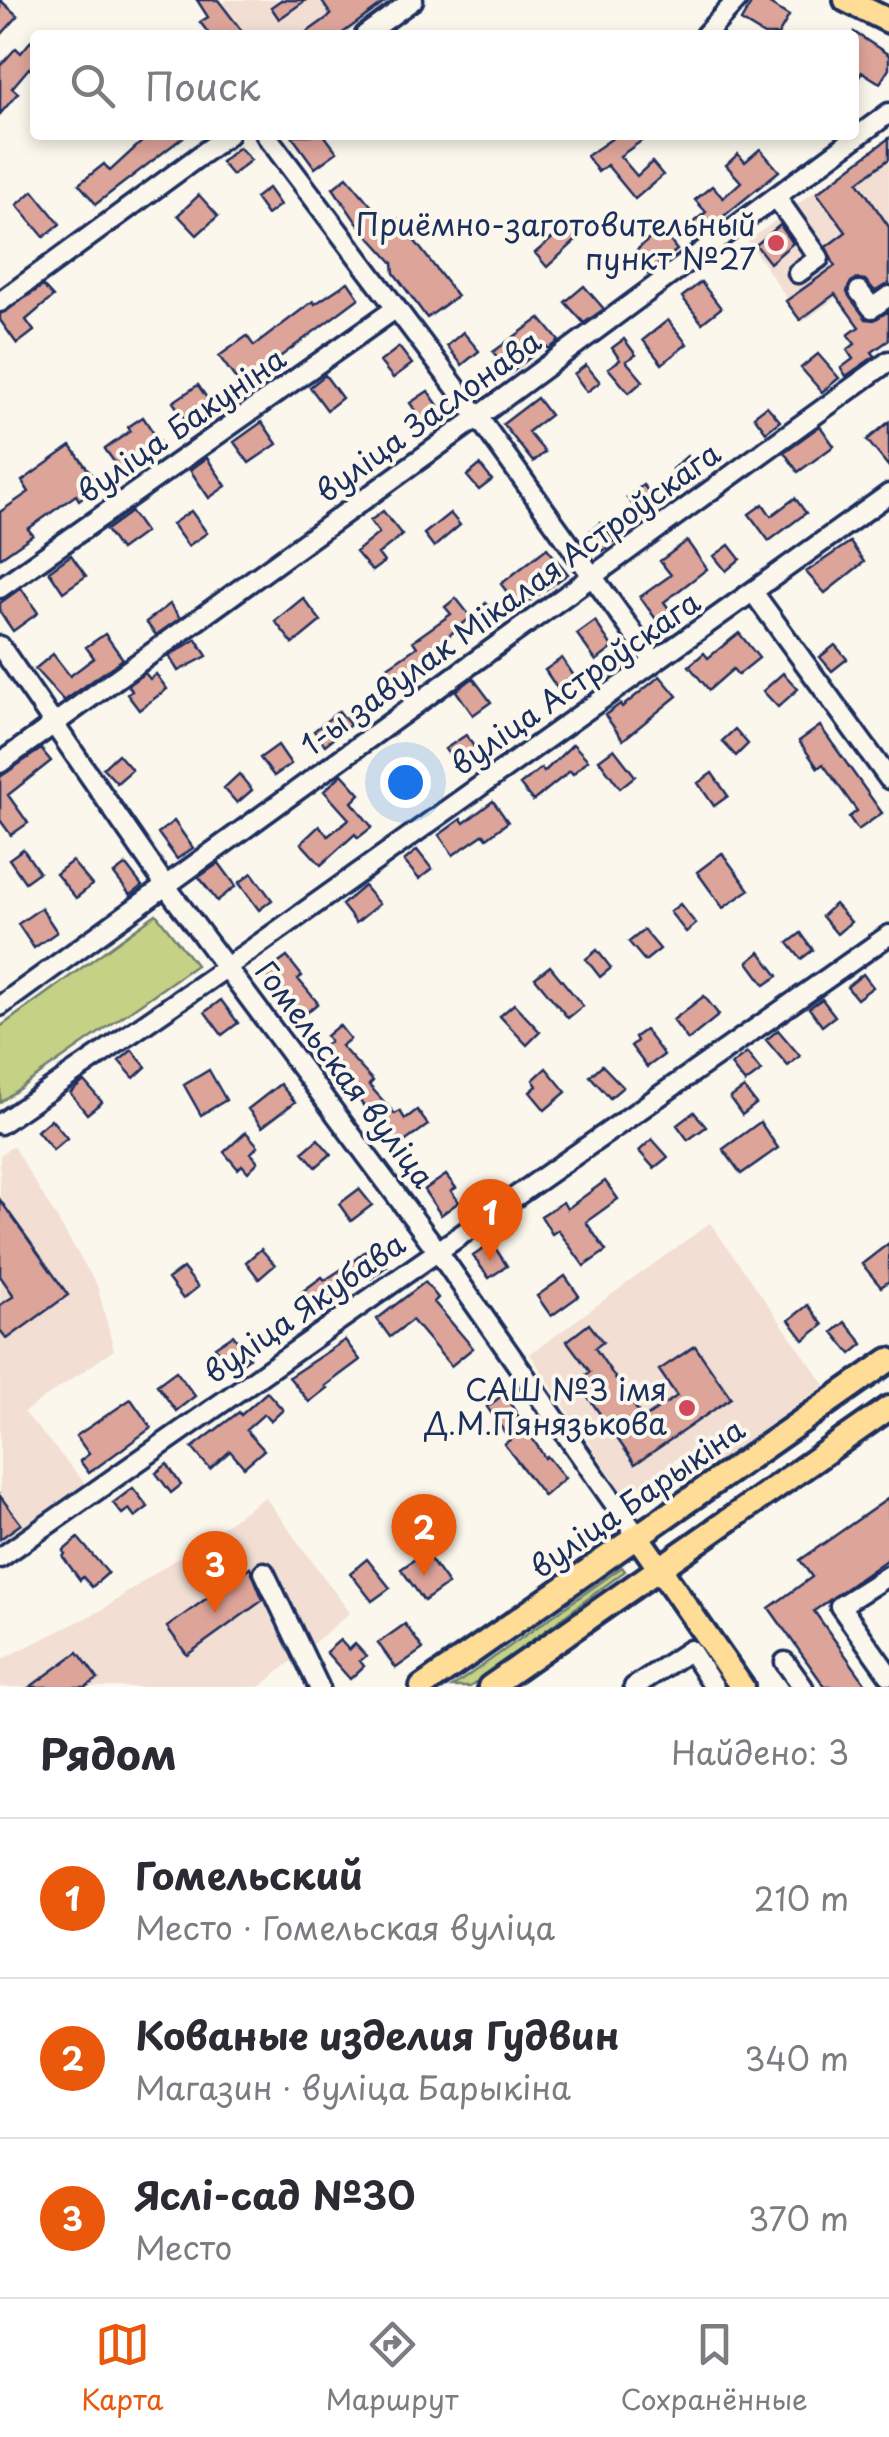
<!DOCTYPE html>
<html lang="ru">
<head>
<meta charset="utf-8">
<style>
	body { margin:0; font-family:"Playpen Sans",sans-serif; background:#f7f7f7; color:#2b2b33 }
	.you { position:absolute; left:405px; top:782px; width:35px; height:35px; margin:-25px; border:8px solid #fff; border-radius:50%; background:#1a73e8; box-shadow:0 0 0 15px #1a73e833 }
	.badge { display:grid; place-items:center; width:65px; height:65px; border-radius:50%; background:#ea580c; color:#fff; font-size:32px; font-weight:700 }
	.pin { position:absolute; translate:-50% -82px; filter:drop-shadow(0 2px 5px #0008) }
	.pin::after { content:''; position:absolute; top:52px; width:35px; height:30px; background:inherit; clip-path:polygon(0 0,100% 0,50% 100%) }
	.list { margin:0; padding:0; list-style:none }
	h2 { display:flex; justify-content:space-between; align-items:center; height:130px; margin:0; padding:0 40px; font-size:42px }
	h2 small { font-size:32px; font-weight:400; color:#7c7c81 }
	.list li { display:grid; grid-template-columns:65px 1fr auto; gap:30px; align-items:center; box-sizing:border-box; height:160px; padding:0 40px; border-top:2px solid #e1e1e2 }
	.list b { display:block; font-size:38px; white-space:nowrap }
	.list p { margin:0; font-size:32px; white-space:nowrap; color:#7c7c81 }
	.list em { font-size:32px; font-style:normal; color:#7c7c81 }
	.icon { flex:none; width:55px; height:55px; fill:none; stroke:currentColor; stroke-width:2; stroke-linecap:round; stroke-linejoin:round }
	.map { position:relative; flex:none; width:889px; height:1687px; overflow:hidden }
	.search { position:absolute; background:#fff; box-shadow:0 5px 15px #0003; left:30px; right:30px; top:30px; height:110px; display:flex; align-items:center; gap:25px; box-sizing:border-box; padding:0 35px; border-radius:10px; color:#7c7c81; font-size:38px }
	.sheet { height:610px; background:#fff }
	nav { display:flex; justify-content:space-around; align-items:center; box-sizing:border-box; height:140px; border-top:2px solid #e1e1e2; background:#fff; font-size:28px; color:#7c7c81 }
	nav a { display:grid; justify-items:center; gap:5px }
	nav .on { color:#ea580c }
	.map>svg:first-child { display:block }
	.built { fill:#f2ded3 }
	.green { fill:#c5d184; stroke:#708071; stroke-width:2.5 }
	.building { fill:#dda49a; stroke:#1b2f5e; stroke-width:2.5 }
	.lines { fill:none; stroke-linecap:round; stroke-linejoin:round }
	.minor-casing { stroke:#1b2f5e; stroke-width:25 }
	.major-casing { stroke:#1b2f5e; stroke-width:30 }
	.minor { stroke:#fbf7ec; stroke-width:18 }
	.major { stroke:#ffdd96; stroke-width:22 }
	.poi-dot { fill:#d1495b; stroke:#fbf7ec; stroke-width:4 }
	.labels { text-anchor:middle; stroke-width:8; stroke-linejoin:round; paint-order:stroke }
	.poi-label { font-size:30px; fill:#1b2f5e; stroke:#fbf7ec; text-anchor:end }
	.street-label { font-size:30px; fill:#1b2f5e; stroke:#fbf7ec }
</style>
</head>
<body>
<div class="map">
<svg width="889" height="1687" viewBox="0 0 889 1687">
	<rect width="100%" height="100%" fill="#fbf7ec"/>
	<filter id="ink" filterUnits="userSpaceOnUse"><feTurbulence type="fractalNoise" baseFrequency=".01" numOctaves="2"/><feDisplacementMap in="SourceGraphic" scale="20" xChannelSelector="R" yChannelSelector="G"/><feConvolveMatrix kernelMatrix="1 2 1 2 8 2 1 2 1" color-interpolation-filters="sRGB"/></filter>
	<g filter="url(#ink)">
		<path class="built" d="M227 0H393L344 35H210L201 22Z
			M889 138V227L848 168Z
			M825 184 877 259 878 267 803 322 748 241Z
			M13 1146 97 1285 114 1350 24 1412 85 1483 0 1542V1155Z
			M710 1223 825 1385 697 1477 679 1457 625 1497 530 1354Z
			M265 1497 350 1613 260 1687H0V1660L102 1610Z"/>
		<path class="green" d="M156 914 196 965 0 1102V1027Z
			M622 1567 625 1571 470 1687H452Z"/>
		<path class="building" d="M0 0 18 16 0 36Z
			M197 0H218L245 35H210L200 22 208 17Z
			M281 0H306L279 19 271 7Z
			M321 0H388L340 35H303L331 15Z
			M753 0H763L789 16 778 35H764L741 21Z
			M854 32 889 55V69L880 83 862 72 854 85Z
			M35 36V73L29 68 12 88 18 93 0 114V66L16 48 21 53Z
			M149 135H186L96 204 79 184 104 164 110 171Z
			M291 135H324L337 152 315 168Z
			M617 135H650L620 156 637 176 652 162 663 175 635 199 607 165 598 172 587 156Z
			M889 138V159L858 182 889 227V284L875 291 865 280 856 279 851 282 847 292 866 319 874 320 889 311V340L872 352 875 356 846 376 841 368 853 359 847 350 855 344 848 335 859 327 835 294 800 320 786 301 835 266 826 247 846 232 817 193Z
			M239 147 251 160 232 175 221 162Z
			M760 149 779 171 708 229 694 237 686 228 706 212 695 200 712 186 723 198 741 182 726 165 738 154 745 162Z
			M347 177 389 227 398 219 457 296 427 318 394 273 393 263 357 223 333 188Z
			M268 188 280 205 267 215 255 198Z
			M33 191 60 224 44 237 17 205Z
			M199 195 218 216 197 235 178 215Z
			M569 224 580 237 547 267 535 253Z
			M780 225 793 243 770 263 756 245Z
			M661 229 677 250 647 274 631 255Z
			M348 282 359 298 241 386 219 356 247 336 254 346 313 301 315 304Z
			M701 282 721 308 702 323 682 297Z
			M43 286 53 297 26 320 34 331 17 344 0 320V314Z
			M584 286 604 309 584 323 565 302Z
			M540 318 559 341 549 349 545 345 511 373 493 352Z
			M668 320 687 344 662 364 643 340Z
			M463 332 479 351 462 365 447 346Z
			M624 339 636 355 626 361 643 381 629 393 608 368 620 360 612 348Z
			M399 347 412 364 393 378 380 362Z
			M818 354 839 378 822 392 801 368Z
			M586 365 600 382 587 392 574 374Z
			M325 375 342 398 327 410 310 387Z
			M198 385 213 407 188 424 173 402Z
			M428 391 440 408 422 420 410 403Z
			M537 398 550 415 528 432 545 452 533 462 503 424Z
			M767 406 780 421 766 432 754 416Z
			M143 417 162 446 122 473 105 449 130 431 128 427Z
			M262 422 277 444 249 463 234 442Z
			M889 422V467L867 440Z
			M820 426 834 446 798 472 784 452Z
			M71 446 99 485 79 500 76 495 28 529 33 535 0 558V512L29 492 22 481Z
			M687 456 702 474 688 487 672 469Z
			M207 458 226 486 209 498 190 470Z
			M480 465 492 480 479 490 467 476Z
			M643 485 661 506 645 519 627 498Z
			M795 498 806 513 769 541 749 514 763 504 771 516Z
			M191 511 207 533 188 546 172 524Z
			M383 511 402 535 378 554 384 562 372 571 356 552 379 533 370 521Z
			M131 512 145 532 120 550 106 530Z
			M450 513 460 525 434 547 424 534Z
			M600 523 615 541 603 551 588 533Z
			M687 541 707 569 664 602 672 613 658 622 640 597 671 575 660 561Z
			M850 542 864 562 825 593 806 572Z
			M729 545 740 559 726 571 714 556Z
			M547 548 568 574 519 608 501 584Z
			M71 555 86 576 63 592 49 571Z
			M21 588 38 613 13 631 0 612V603Z
			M303 598 321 621 293 644 275 621Z
			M456 598 471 617 445 639 454 653 397 692 383 670 417 647 413 641 451 614 445 607Z
			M486 603 501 619 491 629 475 613Z
			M170 604 180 618 156 635 146 622Z
			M595 621 613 648 596 661 577 634Z
			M739 633 759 658 738 675 733 669 709 690 689 666 704 653 708 658Z
			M105 634 123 659 64 701 35 669 53 654 70 676 94 658 86 647Z
			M196 639 207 656 178 671 169 656Z
			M835 645 847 659 832 671 820 657Z
			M562 658 574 676 557 688 545 670Z
			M145 673 150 679 156 674 167 689 139 710 127 694 132 691 128 685Z
			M783 673 798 689 778 707 763 691Z
			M660 676 677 696 623 740 605 715 620 704 622 707Z
			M473 678 491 702 473 715 456 691Z
			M339 711 350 725 325 745 314 731Z
			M820 726 882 813 858 830 849 817 857 811 823 764 818 768 799 741Z
			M735 729 748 744 736 756 722 741Z
			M466 735 479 754 459 768 445 749Z
			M573 744 588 760 573 774 570 771 533 801 520 785 541 768 544 772Z
			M278 745 291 764 274 776 260 758Z
			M41 749 51 761 8 795 28 823 11 835 0 820V777Z
			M614 749 635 776 620 788 599 760Z
			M118 754 132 770 117 783 103 768Z
			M712 773 728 796 714 806 698 783Z
			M239 774 252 790 237 803 224 788Z
			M342 774 360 794 352 802 372 827 358 838 355 834 321 865 301 843 319 826 328 836 349 819 324 791Z
			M412 774 424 790 407 804 394 788Z
			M493 801 508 822 487 838 484 834 453 855 439 835 461 819 464 823Z
			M174 821 193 848 177 859 158 833Z
			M23 849 39 872 25 882 9 859Z
			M417 850 432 869 419 879 404 861Z
			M722 853 749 890 723 908 697 872Z
			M72 861 92 885 76 898 56 874Z
			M219 863 236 886 217 901 199 877Z
			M126 865 142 886 130 895 114 874Z
			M252 873 272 900 259 910 239 883Z
			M364 886 379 904 356 923 342 905Z
			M680 904 696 924 686 932 670 912Z
			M835 904 851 922 837 934 822 916Z
			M41 908 57 932 34 948 18 924Z
			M644 930 660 949 645 961 629 942Z
			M801 933 813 950 801 959 788 943Z
			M597 950 611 968 600 977 586 959Z
			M760 952 778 976 765 985 748 962Z
			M287 957 302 976 298 979 318 1003 304 1015 283 989 279 992 265 973Z
			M550 966 583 1006 568 1018 535 978Z
			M863 974 873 987 857 999 847 987Z
			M704 996 719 1015 688 1040 673 1020Z
			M822 999 835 1016 822 1026 809 1008Z
			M221 1000 238 1023 222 1035 205 1012Z
			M514 1004 540 1032 527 1045 500 1016Z
			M339 1025 350 1039 341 1046 373 1081 369 1085 395 1114 400 1111 405 1119 417 1110 428 1125 396 1148 320 1049 330 1041 326 1036Z
			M645 1030 664 1055 647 1067 631 1046 637 1041 635 1037Z
			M778 1030 800 1056 788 1066 766 1040Z
			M132 1050 146 1067 134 1078 119 1061Z
			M747 1053 761 1071 745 1083 731 1065Z
			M602 1065 623 1087 610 1098 590 1076Z
			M546 1068 566 1092 545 1110 530 1092 537 1086 533 1080Z
			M209 1070 226 1100 201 1115 184 1085Z
			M84 1081 102 1102 87 1114 70 1093Z
			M280 1084 295 1102 262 1127 248 1109Z
			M744 1088 756 1104 742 1115 730 1098Z
			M694 1112 706 1127 688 1140 677 1125Z
			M51 1119 67 1138 53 1150 37 1131Z
			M760 1122 778 1148 741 1174 723 1149Z
			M246 1132 258 1146 251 1153 258 1162 248 1172 242 1165 238 1169 224 1152Z
			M318 1139 331 1154 316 1167 303 1152Z
			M652 1139 668 1157 654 1168 639 1151Z
			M446 1175 456 1188 451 1191 459 1202 441 1215 424 1190Z
			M605 1181 618 1199 586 1222 606 1251 584 1266 558 1230 552 1234 541 1216 563 1202 567 1209Z
			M359 1189 372 1205 351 1221 339 1204Z
			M0 1200 68 1295 7 1339 0 1330V1305L14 1296 0 1276Z
			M492 1243 507 1266 489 1278 473 1256Z
			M889 1243V1281L881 1287 862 1264Z
			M372 1246 387 1266 371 1278 367 1274 313 1312 299 1294 322 1277 325 1280 348 1265Z
			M261 1249 275 1265 259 1279 246 1262Z
			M183 1268 198 1287 183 1299 168 1279Z
			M565 1276 579 1296 551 1316 537 1296Z
			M425 1282 438 1298 434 1302 473 1348 451 1366 412 1320 390 1337 377 1319Z
			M808 1305 823 1325 804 1340 789 1320Z
			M845 1322 863 1344 851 1354 833 1332Z
			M589 1324 603 1342 595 1348 643 1419 677 1396 659 1370 695 1346 731 1398 635 1464 577 1381 590 1372 567 1341Z
			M233 1335 249 1358 232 1371 215 1347Z
			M345 1340 360 1360 325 1386 327 1388 309 1402 289 1377Z
			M176 1371 195 1396 176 1411 157 1385Z
			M267 1392 283 1410 271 1421 264 1414 246 1430 264 1450 244 1467 230 1451 210 1469 192 1448 239 1412 241 1415Z
			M504 1394 545 1458 547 1456 565 1478 544 1496 504 1444 510 1440 487 1407Z
			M131 1399 151 1428 89 1473 80 1461 89 1454 76 1436Z
			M167 1464 181 1485 171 1493 156 1473Z
			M133 1488 148 1507 135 1517 129 1509 122 1514 113 1503Z
			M0 1496 21 1524 0 1539Z
			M889 1498V1558L814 1611 868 1687H825L769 1608 812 1577 800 1560Z
			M78 1538 108 1573 92 1587 83 1577 80 1580 63 1557 65 1554 63 1551Z
			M425 1552 448 1584 424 1601 401 1569Z
			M367 1559 390 1588 372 1601 350 1573Z
			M250 1567 263 1600 187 1655 167 1627Z
			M405 1624 423 1649 396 1668 378 1643Z
			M340 1640 349 1650 355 1644 366 1656 360 1661 364 1666 350 1679 326 1652Z
			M78 1652 98 1679 85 1687H30Z"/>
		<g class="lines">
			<defs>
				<path id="minor" d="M365 35 413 0
					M705 35 737 0
					M266 135 478 417 654 662
					M776 197 819 258 798 273
					M859 291 872 308 889 296
					M0 302 228 135
					M0 588 395 309
					M753 592 889 779
					M0 646 165 885 437 1250 637 1536
					M0 763 478 417 889 113
					M0 1006 889 361
					M0 1124 227 967 889 494
					M0 1558 889 935
					M264 1572 319 1687
					M889 1575 840 1606 889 1675
					M785 1662 803 1687
					M634 1687 690 1650 714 1687"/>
				<path id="major" d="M846 0 889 21
					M637 1536 742 1687
					M422 1687 889 1360
					M490 1687 889 1408"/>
			</defs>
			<use href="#minor" class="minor-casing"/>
			<use href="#major" class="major-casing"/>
			<use href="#minor" class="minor"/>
			<use href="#major" class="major"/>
		</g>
	</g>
	<g class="poi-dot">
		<circle cx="776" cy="243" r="10"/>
		<circle cx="687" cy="1408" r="10"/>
	</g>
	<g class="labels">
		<g class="poi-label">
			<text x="756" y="236">Приёмно-заготовительный<tspan x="756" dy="34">пункт №27</tspan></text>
			<text x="667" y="1401">САШ №3 імя<tspan x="667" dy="34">Д.М.Пянязькова</tspan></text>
		</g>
		<g class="street-label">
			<text transform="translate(429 417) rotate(-36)" y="10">вуліца Заслонава</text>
			<text transform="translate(182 426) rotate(-35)" y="10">вуліца Бакуніна</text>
			<text transform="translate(511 600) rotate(-36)" y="10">1-ы завулак Мікалая Астроўскага</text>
			<text transform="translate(576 684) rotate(-35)" y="10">вуліца Астроўскага</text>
			<text transform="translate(344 1075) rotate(53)" y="10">Гомельская вуліца</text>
			<text transform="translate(305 1309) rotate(-35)" y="10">вуліца Якубава</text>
			<text transform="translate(638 1499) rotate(-35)" y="10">вуліца Барыкіна</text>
		</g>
	</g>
</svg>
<div class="you"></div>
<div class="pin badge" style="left:490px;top:1261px">1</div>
<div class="pin badge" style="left:424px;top:1576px">2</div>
<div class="pin badge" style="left:215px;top:1613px">3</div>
<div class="search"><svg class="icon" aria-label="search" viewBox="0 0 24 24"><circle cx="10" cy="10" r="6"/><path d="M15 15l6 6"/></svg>Поиск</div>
</div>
<section class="sheet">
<h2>Рядом<small>Найдено: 3</small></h2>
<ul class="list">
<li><span class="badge">1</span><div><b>Гомельский</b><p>Место · Гомельская вуліца</p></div><em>210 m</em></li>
<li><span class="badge">2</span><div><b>Кованые изделия Гудвин</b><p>Магазин · вуліца Барыкіна</p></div><em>340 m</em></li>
<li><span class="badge">3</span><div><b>Яслі-сад №30</b><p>Место</p></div><em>370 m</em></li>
</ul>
</section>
<nav>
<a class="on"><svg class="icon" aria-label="map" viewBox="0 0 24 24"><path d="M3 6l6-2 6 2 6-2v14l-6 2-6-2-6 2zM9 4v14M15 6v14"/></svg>Карта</a>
<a><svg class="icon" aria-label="directions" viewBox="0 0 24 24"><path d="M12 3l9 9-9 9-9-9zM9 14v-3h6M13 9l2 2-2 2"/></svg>Маршрут</a>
<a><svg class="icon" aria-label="saved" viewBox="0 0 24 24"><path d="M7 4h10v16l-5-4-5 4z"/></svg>Сохранённые</a>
</nav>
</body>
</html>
